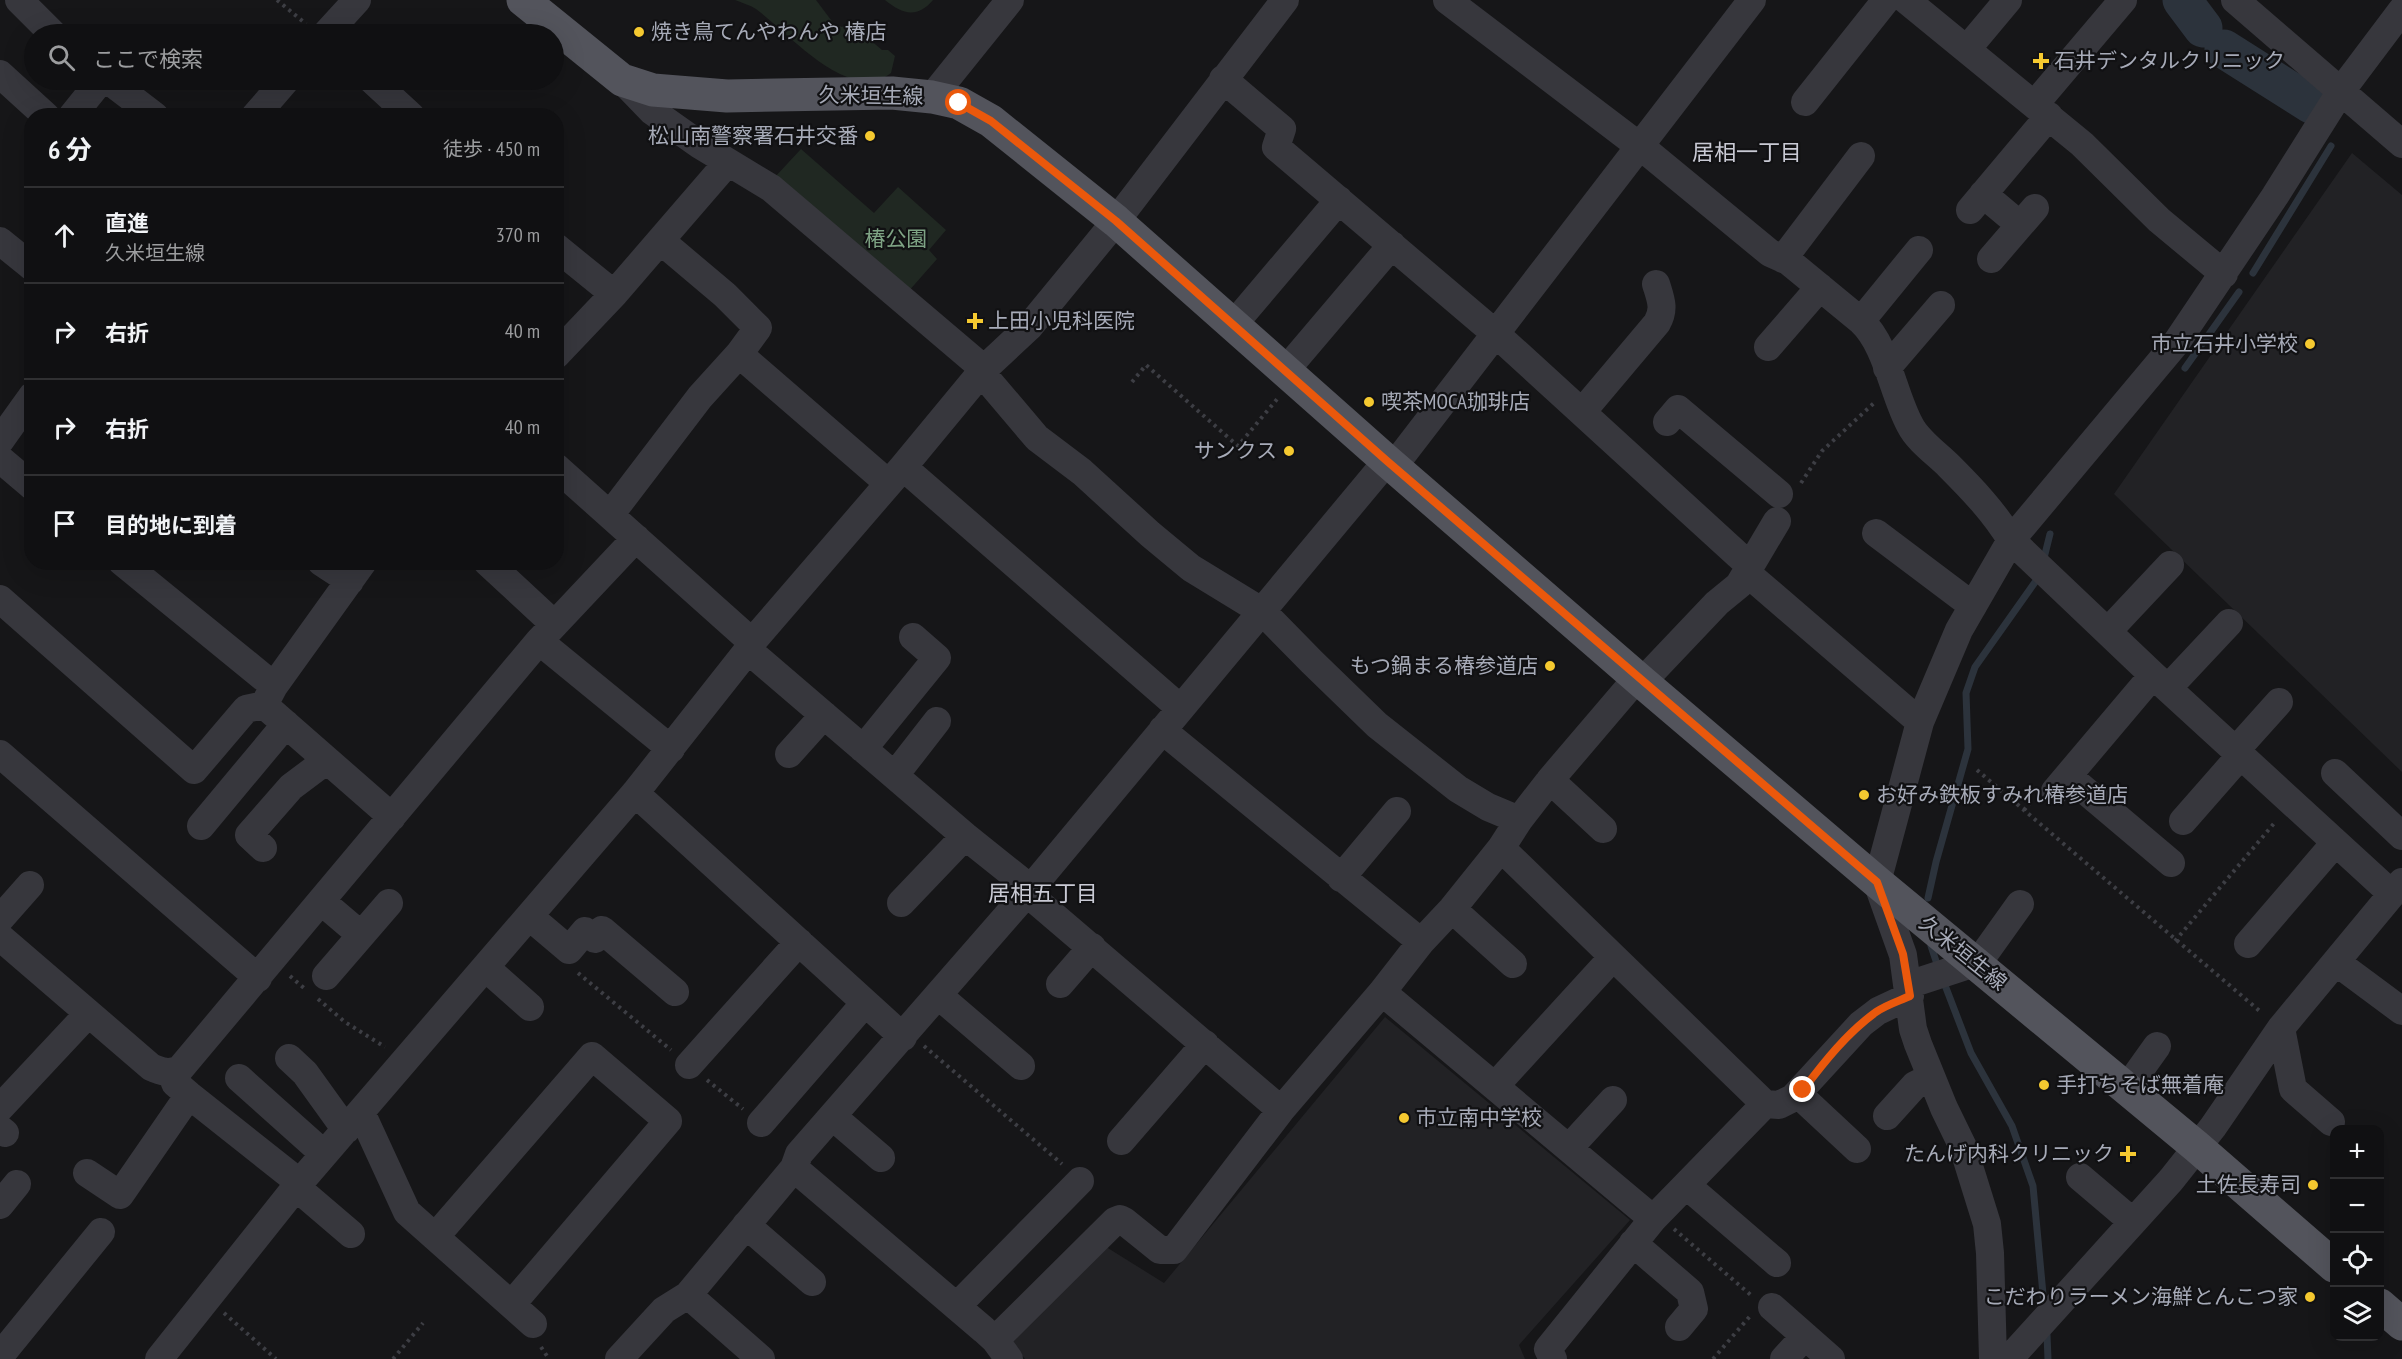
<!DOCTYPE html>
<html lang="ja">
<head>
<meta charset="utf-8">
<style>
	body { margin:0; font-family:"PT Sans Narrow","Noto Sans JP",sans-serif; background:#19191b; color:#f1f3f6 }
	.controls { position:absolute; right:18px; bottom:18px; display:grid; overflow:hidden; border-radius:12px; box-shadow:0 6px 24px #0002 }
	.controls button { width:54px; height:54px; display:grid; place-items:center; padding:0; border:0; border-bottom:2px solid #303032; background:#101012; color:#f1f3f6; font:30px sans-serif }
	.stop { position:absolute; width:18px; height:18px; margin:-14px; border:4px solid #ea580c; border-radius:50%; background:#fff }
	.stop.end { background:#ea580c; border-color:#fff; box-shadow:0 2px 6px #0008 }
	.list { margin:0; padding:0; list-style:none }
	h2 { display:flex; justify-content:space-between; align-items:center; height:78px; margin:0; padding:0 24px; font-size:26px }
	h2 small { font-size:20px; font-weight:400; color:#9c9d9f }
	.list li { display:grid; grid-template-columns:39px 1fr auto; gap:18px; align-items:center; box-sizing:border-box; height:96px; padding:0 24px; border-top:2px solid #303032 }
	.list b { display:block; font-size:22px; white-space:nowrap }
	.list p { margin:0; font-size:20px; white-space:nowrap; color:#9c9d9f }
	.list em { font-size:20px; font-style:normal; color:#9c9d9f }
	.icon { flex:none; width:33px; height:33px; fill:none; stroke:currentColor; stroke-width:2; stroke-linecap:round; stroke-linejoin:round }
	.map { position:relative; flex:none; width:2402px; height:1359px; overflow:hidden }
	.search { position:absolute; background:#101012; box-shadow:0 6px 24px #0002; left:24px; top:24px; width:540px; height:66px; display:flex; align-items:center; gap:15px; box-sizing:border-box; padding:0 21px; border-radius:33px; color:#9c9d9f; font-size:22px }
	.panel { position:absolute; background:#101012; box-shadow:0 6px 24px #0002; left:24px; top:108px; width:540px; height:462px; border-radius:24px }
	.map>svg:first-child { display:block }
	.built { fill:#222225 }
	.green { fill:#202822 }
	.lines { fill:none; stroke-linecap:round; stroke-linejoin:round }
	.stream { stroke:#2c333c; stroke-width:7 }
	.river { stroke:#2c333c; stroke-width:39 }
	.path { stroke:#3d3e44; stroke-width:4; stroke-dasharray:3 4.5; stroke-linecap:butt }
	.minor { stroke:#37373d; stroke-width:28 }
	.major { stroke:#53545c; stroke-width:33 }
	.route { stroke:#ea580c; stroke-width:8 }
	.poi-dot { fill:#f5c930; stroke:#111113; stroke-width:2 }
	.labels { text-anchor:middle; stroke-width:4.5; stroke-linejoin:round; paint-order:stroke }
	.poi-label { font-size:21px; fill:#a7abb8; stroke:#111113; text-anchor:start }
	.street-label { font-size:21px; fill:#a7abb8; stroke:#111113 }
	.park-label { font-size:21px; fill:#7ea384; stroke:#111113 }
	.neighbourhood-label { font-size:22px; fill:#c9cad4; stroke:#111113 }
</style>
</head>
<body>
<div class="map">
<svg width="2402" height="1359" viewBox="0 0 2402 1359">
	<rect width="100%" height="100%" fill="#161618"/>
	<path class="built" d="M2352 153 2402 195V772L2114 494Z
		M1385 1017 1630 1220 1519 1345 1525 1359H1025L1009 1337 1103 1245 1164 1283Z"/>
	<path class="green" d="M735 0H816L834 24 842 27 850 23 882 50H888L895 56 891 73C849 105 789 33 756 9 750 5 742 3 735 0Z
		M885 0H933C917 19 902 14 885 0Z
		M801 149 874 213 898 187 946 230 929 250 937 259 907 293 775 177Z"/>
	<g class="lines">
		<path class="stream" d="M2253 273 2331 146
			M2185 368 2239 292
			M2044 558 2050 534
			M1928 898 1936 862 1968 749 1966 693 1975 667 2038 578
			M1931 946 1939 970
			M1943 980 1971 1053 2012 1126 2033 1186 2044 1305
			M2047 1335 2048 1359"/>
		<path class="river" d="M2182 0 2203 28
			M2224 49 2311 104"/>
		<path class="path" d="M277 0 306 24
			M1132 382 1146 365 1238 446 1278 398
			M1801 483 1822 451 1874 403
			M1977 770 2262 1013
			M2024 810 2033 799
			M2175 941 2276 821
			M578 973 671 1050
			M290 976 305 989
			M318 999 345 1022 385 1047
			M924 1046 1062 1164
			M707 1080 743 1109
			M1674 1229 1752 1296
			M224 1313 276 1359
			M541 1347 549 1359
			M393 1359 423 1323
			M1713 1359 1751 1315"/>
		<path class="minor" d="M19 0 53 34
			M1447 0 1651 155 1770 253 1788 261 1861 321C1887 345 1893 394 1910 425 1918 441 1936 453 1949 466 1972 489 1994 512 2011 540L2153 675 2392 894
			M1906 0 2082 144 2159 220 2224 274
			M2235 0 2402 144
			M326 34 357 0
			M1967 49 2008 0
			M0 74 46 116
			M1223 79 1282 129 1276 147 1496 334 1750 566
			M108 80 155 116
			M372 80 411 116
			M622 80 652 111 700 145 771 188 984 369
			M932 97 1010 0
			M1805 102 1886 0
			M2035 104 2123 0
			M72 116 101 80
			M255 116 286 80
			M1983 194 2020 225
			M1970 210 2049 116
			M0 241 32 267
			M661 241 725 295 758 328 739 354 888 483
			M556 247 614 294
			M1783 259 1861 156
			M1991 259 2035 208
			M1861 321 1919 250
			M1233 325 1339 200
			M1768 347 1820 287
			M556 355 614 294 728 162
			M1887 368 1941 305
			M1285 371 1392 245
			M981 372 1037 438 1082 472 1150 534 1191 568 1263 612 1312 662 1377 725 1458 789 1488 807 1519 820
			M1582 412 1657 323C1665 309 1661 300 1656 284
			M1667 422 1678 409 1779 494
			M0 441 32 396
			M0 459 32 486
			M556 467 752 642
			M903 467 1180 708
			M1393 467 1752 0
			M610 515 700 397 739 354
			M1876 533 1973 606
			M122 562 274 686
			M321 562 350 581
			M487 562 554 624
			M1748 574 1920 722
			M0 599 194 770 246 709 264 705 274 686 363 562
			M2108 631 2170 565
			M539 641 671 749
			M748 650 965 836 1030 888
			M1642 682 1717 603 1739 585 1777 521
			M2168 688 2229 623
			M264 705 392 817
			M1162 730 1421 942
			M863 749 937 658 913 637
			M2236 750 2279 702
			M0 754 258 978
			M789 754 824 715
			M2335 773 2402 836
			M895 775 937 721
			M2068 776 2171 863
			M1550 780 1603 829
			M2055 791 2153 675
			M635 793 903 1037
			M2183 821 2240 756
			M201 826 286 724
			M263 848 249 835 291 787 327 760
			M1501 848 1765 1104
			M1341 878 1397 811
			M1027 893 1281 1110
			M321 901 361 935
			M901 903 965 836
			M1452 909 1513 964
			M530 917 569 950 585 931 595 939 602 930 675 992
			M0 919 30 885
			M0 937 151 1067C162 1072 169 1074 180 1069L539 641 636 538
			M2248 944 2335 843
			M2336 962 2402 1011
			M486 968 530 1007
			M326 976 389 903
			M1060 984 1092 947
			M1908 985 1975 963 1985 953 2020 904
			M1382 992 1653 1219 1548 1349 1553 1359
			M939 996 1021 1066
			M2281 1028 2293 1089 2331 1122
			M289 1058 305 1073 346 1130
			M689 1065 799 942
			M172 1073 175 1083 189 1095 300 1183
			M239 1078 324 1154
			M1495 1086 1613 957
			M2127 1088 2157 1046
			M1798 1094 1857 1149
			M0 1108 88 1014
			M361 1112 407 1212 533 1324
			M832 1116 881 1158
			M1887 1116 1915 1085 1931 1077
			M761 1123 865 1003
			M0 1129 5 1133
			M1121 1141 1205 1044
			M1569 1148 1613 1100
			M87 1173 120 1195 189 1095
			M2080 1177 2133 1222
			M1686 1185 1777 1263
			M296 1187 351 1234
			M0 1205 17 1184
			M1653 1219 1765 1104 1779 1105 1793 1098 1861 1024 1878 1011 1910 996
			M746 1225 812 1282
			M435 1237 592 1056 668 1121 512 1304
			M1633 1243 1690 1292 1694 1309 1679 1327
			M688 1295 761 1359
			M957 1306 1080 1181
			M1772 1307 1831 1359
			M995 1340 1115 1221 1120 1219 1124 1221 1160 1250H1174L1281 1110 1382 992 1421 942 1452 909 1501 848 1519 820 1550 780 1637 678
			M0 1356 101 1232
			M159 1359 296 1187 635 793 748 650 752 642 903 467 984 369 1029 327 1116 221 1285 0
			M619 1359 664 1310 688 1295 794 1168
			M1009 1359 995 1340 984 1330 794 1168 799 1154 1027 893 1387 461
			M1784 1359 1805 1336
			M1993 1359 1990 1253 1987 1224 1963 1147 1944 1108 1918 1044 1913 1029 1903 955 1877 882 1920 722 1959 630 2011 540 2176 343 2275 196 2341 91 2402 10
			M2009 1359 2171 1180 2213 1127 2281 1028 2402 882"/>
		<path class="major" d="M523 0 622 80 653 90 727 96 892 93 932 97 959 103 991 121 1116 221 1387 461 1642 682 1877 882 2197 1147 2334 1266
			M2380 1305 2402 1324"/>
	</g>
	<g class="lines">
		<path class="route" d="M959 103 991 121 1116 221 1387 461 1877 882 1903 954 1910 996C1899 1001 1886 1005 1876 1012 1847 1033 1824 1062 1803 1090"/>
	</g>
	<g class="poi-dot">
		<circle cx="639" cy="32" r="6"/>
		<path d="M2038 52h6v6h6v6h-6v6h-6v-6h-6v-6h6z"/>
		<circle cx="870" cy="136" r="6"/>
		<path d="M972 312h6v6h6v6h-6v6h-6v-6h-6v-6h6z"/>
		<circle cx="2310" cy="344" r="6"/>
		<circle cx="1369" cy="402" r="6"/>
		<circle cx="1289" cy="451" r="6"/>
		<circle cx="1550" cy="666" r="6"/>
		<circle cx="1864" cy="795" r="6"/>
		<circle cx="2044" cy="1085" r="6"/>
		<circle cx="1404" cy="1118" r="6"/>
		<path d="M2125 1145h6v6h6v6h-6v6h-6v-6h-6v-6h6z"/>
		<circle cx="2313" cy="1185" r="6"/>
		<circle cx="2310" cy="1297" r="6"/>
	</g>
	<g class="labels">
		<g class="poi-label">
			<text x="651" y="39">焼き鳥てんやわんや 椿店</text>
			<text x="2054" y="68">石井デンタルクリニック</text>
			<text x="858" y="143" text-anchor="end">松山南警察署石井交番</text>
			<text x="988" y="328">上田小児科医院</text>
			<text x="2298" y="351" text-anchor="end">市立石井小学校</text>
			<text x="1381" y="409">喫茶MOCA珈琲店</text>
			<text x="1277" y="458" text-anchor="end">サンクス</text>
			<text x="1538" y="673" text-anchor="end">もつ鍋まる椿参道店</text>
			<text x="1876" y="802">お好み鉄板すみれ椿参道店</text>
			<text x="2056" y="1092">手打ちそば無着庵</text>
			<text x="1416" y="1125">市立南中学校</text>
			<text x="2114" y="1161" text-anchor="end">たんげ内科クリニック</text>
			<text x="2301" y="1192" text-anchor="end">土佐長寿司</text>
			<text x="2298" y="1304" text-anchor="end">こだわりラーメン海鮮とんこつ家</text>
		</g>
		<g class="street-label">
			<text transform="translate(871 96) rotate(1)" y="7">久米垣生線</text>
			<text transform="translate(1963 953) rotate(39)" y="7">久米垣生線</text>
		</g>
		<g class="park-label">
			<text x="896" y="246">椿公園</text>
		</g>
		<g class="neighbourhood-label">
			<text x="1747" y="160">居相一丁目</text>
			<text x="1043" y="901">居相五丁目</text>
		</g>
	</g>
</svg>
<div class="controls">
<button>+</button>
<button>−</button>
<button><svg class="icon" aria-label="locate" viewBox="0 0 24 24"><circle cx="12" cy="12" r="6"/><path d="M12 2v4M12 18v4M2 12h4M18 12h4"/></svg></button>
<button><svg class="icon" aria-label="layers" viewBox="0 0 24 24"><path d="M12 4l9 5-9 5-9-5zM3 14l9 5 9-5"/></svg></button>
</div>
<div class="stop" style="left:959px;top:103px"></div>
<div class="stop end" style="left:1803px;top:1090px"></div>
<div class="search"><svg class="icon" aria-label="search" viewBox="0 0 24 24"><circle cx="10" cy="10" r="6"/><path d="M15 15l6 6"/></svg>ここで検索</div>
<section class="panel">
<h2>6 分<small>徒歩 · 450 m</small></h2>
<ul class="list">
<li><svg class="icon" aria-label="ahead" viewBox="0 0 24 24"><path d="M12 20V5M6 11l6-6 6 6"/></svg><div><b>直進</b><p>久米垣生線</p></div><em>370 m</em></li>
<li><svg class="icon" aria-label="right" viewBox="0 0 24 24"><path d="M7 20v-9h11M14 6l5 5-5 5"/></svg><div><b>右折</b></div><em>40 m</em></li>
<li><svg class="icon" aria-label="right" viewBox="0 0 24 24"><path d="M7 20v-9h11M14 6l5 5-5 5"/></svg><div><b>右折</b></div><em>40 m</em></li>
<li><svg class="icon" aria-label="arrive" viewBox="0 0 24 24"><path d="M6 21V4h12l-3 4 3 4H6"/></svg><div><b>目的地に到着</b></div></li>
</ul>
</section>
</div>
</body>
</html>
